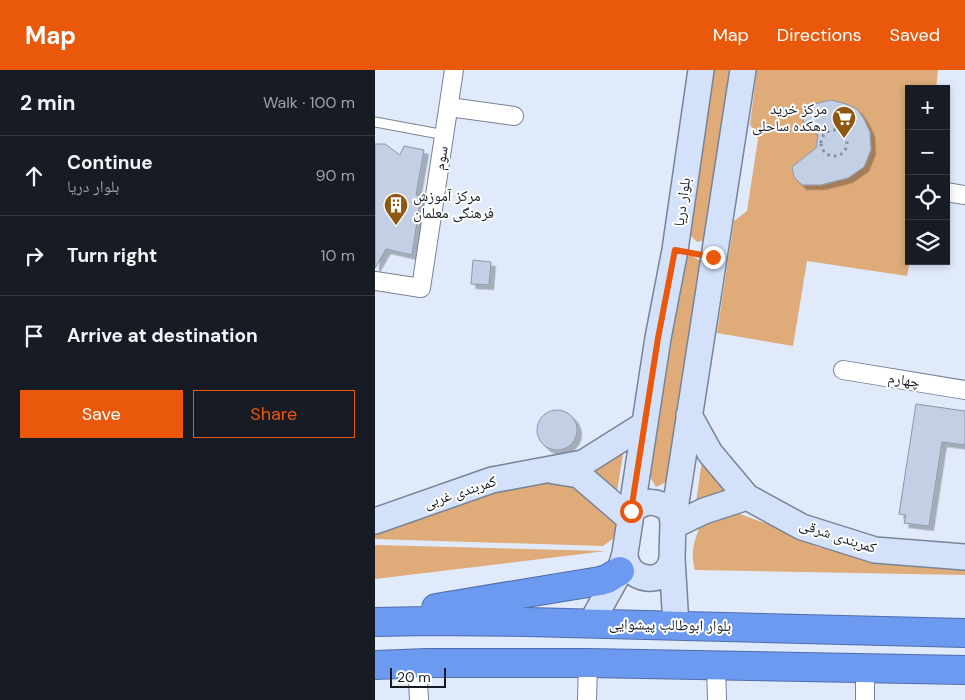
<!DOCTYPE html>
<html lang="en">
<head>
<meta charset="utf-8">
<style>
	body { margin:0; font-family:"DM Sans","Noto Naskh Arabic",sans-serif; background:#242831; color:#f1f3f6 }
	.controls { position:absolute; right:15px; top:15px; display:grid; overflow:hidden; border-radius:0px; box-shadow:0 2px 8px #0003 }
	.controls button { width:45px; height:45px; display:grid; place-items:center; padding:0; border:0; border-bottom:1px solid #363941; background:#171b24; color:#f1f3f6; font:25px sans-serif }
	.scale { position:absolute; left:15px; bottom:12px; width:56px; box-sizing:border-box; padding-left:5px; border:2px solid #161a22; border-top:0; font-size:14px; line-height:18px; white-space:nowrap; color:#161a22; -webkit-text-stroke:4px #fff; paint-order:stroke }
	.stop { position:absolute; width:15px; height:15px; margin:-11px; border:4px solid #ea580c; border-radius:50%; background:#fff }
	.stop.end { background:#ea580c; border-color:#fff; box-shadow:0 1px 5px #0008 }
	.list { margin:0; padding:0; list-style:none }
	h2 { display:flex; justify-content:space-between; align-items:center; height:65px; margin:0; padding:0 20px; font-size:21px }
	h2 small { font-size:16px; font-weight:400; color:#9ea1a6 }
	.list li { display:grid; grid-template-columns:32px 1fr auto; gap:15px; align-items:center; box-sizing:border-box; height:80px; padding:0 20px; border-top:1px solid #363941 }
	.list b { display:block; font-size:19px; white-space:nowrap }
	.list p { margin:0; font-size:16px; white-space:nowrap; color:#9ea1a6 }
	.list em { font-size:16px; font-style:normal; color:#9ea1a6 }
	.actions { display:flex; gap:10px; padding:15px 20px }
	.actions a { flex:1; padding:11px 0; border:1px solid #ea580c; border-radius:0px; text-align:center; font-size:18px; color:#ea580c }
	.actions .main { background:#ea580c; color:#fff }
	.icon { flex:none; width:28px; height:28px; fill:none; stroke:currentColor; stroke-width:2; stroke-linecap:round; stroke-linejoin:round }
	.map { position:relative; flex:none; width:590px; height:630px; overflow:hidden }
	header { display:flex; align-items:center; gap:30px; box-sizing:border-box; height:70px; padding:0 25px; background:#ea580c; color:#fff }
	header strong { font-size:24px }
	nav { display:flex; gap:28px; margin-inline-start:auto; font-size:18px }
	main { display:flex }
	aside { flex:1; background:#171b24 }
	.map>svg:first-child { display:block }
	.green { fill:#deab79 }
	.building { fill:#c3cfe4; stroke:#8c96aa; filter:url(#shadow) }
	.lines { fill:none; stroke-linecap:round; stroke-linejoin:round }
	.lane-casing { stroke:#788396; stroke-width:11 }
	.street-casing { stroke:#788396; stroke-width:20 }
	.secondary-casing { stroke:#788396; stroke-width:28 }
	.highway-casing { stroke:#4f6da9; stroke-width:30 }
	.path { stroke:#878e9b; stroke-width:3; stroke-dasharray:2.5 4; stroke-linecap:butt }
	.lane { stroke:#fff; stroke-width:9 }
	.street { stroke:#fff; stroke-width:18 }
	.secondary { stroke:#d3e1fb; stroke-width:25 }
	.highway { stroke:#6d9af1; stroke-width:28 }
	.route { stroke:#ea580c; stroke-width:6 }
	.labels { text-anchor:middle; stroke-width:4; stroke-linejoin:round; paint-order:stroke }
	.poi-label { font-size:15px; fill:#161a22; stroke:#fff; text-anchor:end }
	.street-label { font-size:15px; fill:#161a22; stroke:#fff }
</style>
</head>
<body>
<header>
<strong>Map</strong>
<nav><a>Map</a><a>Directions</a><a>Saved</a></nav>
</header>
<main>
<aside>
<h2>2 min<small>Walk · 100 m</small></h2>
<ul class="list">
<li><svg class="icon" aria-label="ahead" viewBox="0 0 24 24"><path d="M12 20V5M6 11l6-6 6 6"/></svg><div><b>Continue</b><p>بلوار دریا</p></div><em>90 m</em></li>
<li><svg class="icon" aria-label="right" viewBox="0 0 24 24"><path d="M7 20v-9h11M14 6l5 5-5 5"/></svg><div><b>Turn right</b></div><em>10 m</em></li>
<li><svg class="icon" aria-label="arrive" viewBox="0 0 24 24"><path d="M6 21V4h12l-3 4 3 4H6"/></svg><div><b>Arrive at destination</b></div></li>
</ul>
<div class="actions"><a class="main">Save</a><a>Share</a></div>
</aside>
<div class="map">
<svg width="590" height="630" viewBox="0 0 590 630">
	<defs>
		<filter id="shadow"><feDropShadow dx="4.5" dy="4.5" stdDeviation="0" flood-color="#0004"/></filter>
	</defs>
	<rect width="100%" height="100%" fill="#e0eafb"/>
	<path class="green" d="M335 0H359L335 169 322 172 311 161Z
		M382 0H563L561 19H534L535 191 532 206 432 191 418 276 342 263 359 151 372 141 383 69 375 54Z
		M316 185 328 193 296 410 281 417 274 405 306 189Z
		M249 378 242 422 213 400Z
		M327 390 354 421 321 432Z
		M169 409 202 412 245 448 242 466 228 476 0 469V460L117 418Z
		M359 442 390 453 443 477 533 496 590 499V505L320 500C315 482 319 471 326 454Z
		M0 475H2L231 481 0 509Z"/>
	<path class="building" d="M456 30 471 34 482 39 489 49 495 62 496 80 489 97 473 108 446 115H427L419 107 417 97 441 78 443 65 428 51 427 44 439 34Z
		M0 74H10L25 85 29 76 49 80 41 125 46 126 37 185 11 179 0 198Z
		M98 190 116 192 114 215 96 214Z
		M541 334 590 341V375L567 372 554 456 529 453 531 445 524 444Z
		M162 360a20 20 0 1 1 40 0a20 20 0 1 1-40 0Z"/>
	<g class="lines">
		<defs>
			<path id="lane" d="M0 52 70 65"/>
			<path id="street" d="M74 37 139 46
				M571 122 590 125
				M0 211 46 218 79 0
				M468 300 590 320
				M42 593 44 630
				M341 596 342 630
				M212 630 213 593
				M490 630V598"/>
			<path id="secondary" d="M314 345 335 383 372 427 427 457 500 480 590 487
				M179 401 204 405 255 449
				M257 441C269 429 283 430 296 441L298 452
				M0 451 117 410 208 393 270 354
				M298 456 329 441 372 427
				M250 483C250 513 293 518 297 488
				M216 553 245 501 250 483 283 268 300 180 326 0
				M301 556 297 488 298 452 368 0"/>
			<path id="highway" d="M61 538 225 511 232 509 245 501
				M0 552 52 551 152 552 590 563
				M0 595 52 593H213L590 600"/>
		</defs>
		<use href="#lane" class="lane-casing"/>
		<use href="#street" class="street-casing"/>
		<use href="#secondary" class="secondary-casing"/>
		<use href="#highway" class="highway-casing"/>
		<path class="path" d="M446 73a13 13 0 1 1 26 0a13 13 0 1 1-26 0Z"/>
		<use href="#lane" class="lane"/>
		<use href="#street" class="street"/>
		<use href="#secondary" class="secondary"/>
		<use href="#highway" class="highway"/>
	</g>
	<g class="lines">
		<path class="route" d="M256 441 283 268 300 180 338 187"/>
	</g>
	<defs>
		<symbol id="supermarket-pin" viewBox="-11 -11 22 30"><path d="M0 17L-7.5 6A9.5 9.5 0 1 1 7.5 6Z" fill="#8f570f" stroke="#fff"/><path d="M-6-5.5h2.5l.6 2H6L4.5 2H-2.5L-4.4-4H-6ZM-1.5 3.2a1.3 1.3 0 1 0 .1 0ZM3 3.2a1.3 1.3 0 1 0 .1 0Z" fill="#fff"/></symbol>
		<symbol id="building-pin" viewBox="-11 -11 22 30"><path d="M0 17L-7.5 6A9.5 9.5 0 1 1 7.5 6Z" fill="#8f570f" stroke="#fff"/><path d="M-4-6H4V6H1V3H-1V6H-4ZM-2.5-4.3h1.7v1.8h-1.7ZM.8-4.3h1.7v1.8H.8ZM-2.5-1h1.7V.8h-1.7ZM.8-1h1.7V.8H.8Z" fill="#fff"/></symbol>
	</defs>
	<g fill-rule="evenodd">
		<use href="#supermarket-pin" x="455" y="34" width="28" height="38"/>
		<use href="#building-pin" x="7" y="121" width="28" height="38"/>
	</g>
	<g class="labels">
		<g class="poi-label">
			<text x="452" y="44">مرکز خرید<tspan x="452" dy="17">دهکده ساحلی</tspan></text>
			<text x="38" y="131" text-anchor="start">مرکز آموزش<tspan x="38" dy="17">فرهنگی معلمان</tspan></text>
		</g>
		<g class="street-label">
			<text transform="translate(66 88) rotate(-81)" y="5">سوم</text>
			<text transform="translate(307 132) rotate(-82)" y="5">بلوار دریا</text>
			<text transform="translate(529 310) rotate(9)" y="5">چهارم</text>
			<text transform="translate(85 422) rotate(-18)" y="5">کمربندی غربی</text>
			<text transform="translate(463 466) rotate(18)" y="5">کمربندی شرقی</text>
			<text transform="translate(295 555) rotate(1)" y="5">بلوار ابوطالب پیشوایی</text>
		</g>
	</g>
</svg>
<div class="controls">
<button>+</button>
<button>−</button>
<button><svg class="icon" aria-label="locate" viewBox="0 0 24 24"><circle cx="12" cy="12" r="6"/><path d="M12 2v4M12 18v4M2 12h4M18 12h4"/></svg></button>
<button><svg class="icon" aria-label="layers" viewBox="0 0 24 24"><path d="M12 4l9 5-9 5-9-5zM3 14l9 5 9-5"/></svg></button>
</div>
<div class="scale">20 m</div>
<div class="stop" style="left:256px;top:441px"></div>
<div class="stop end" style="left:338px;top:187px"></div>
</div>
</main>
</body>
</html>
